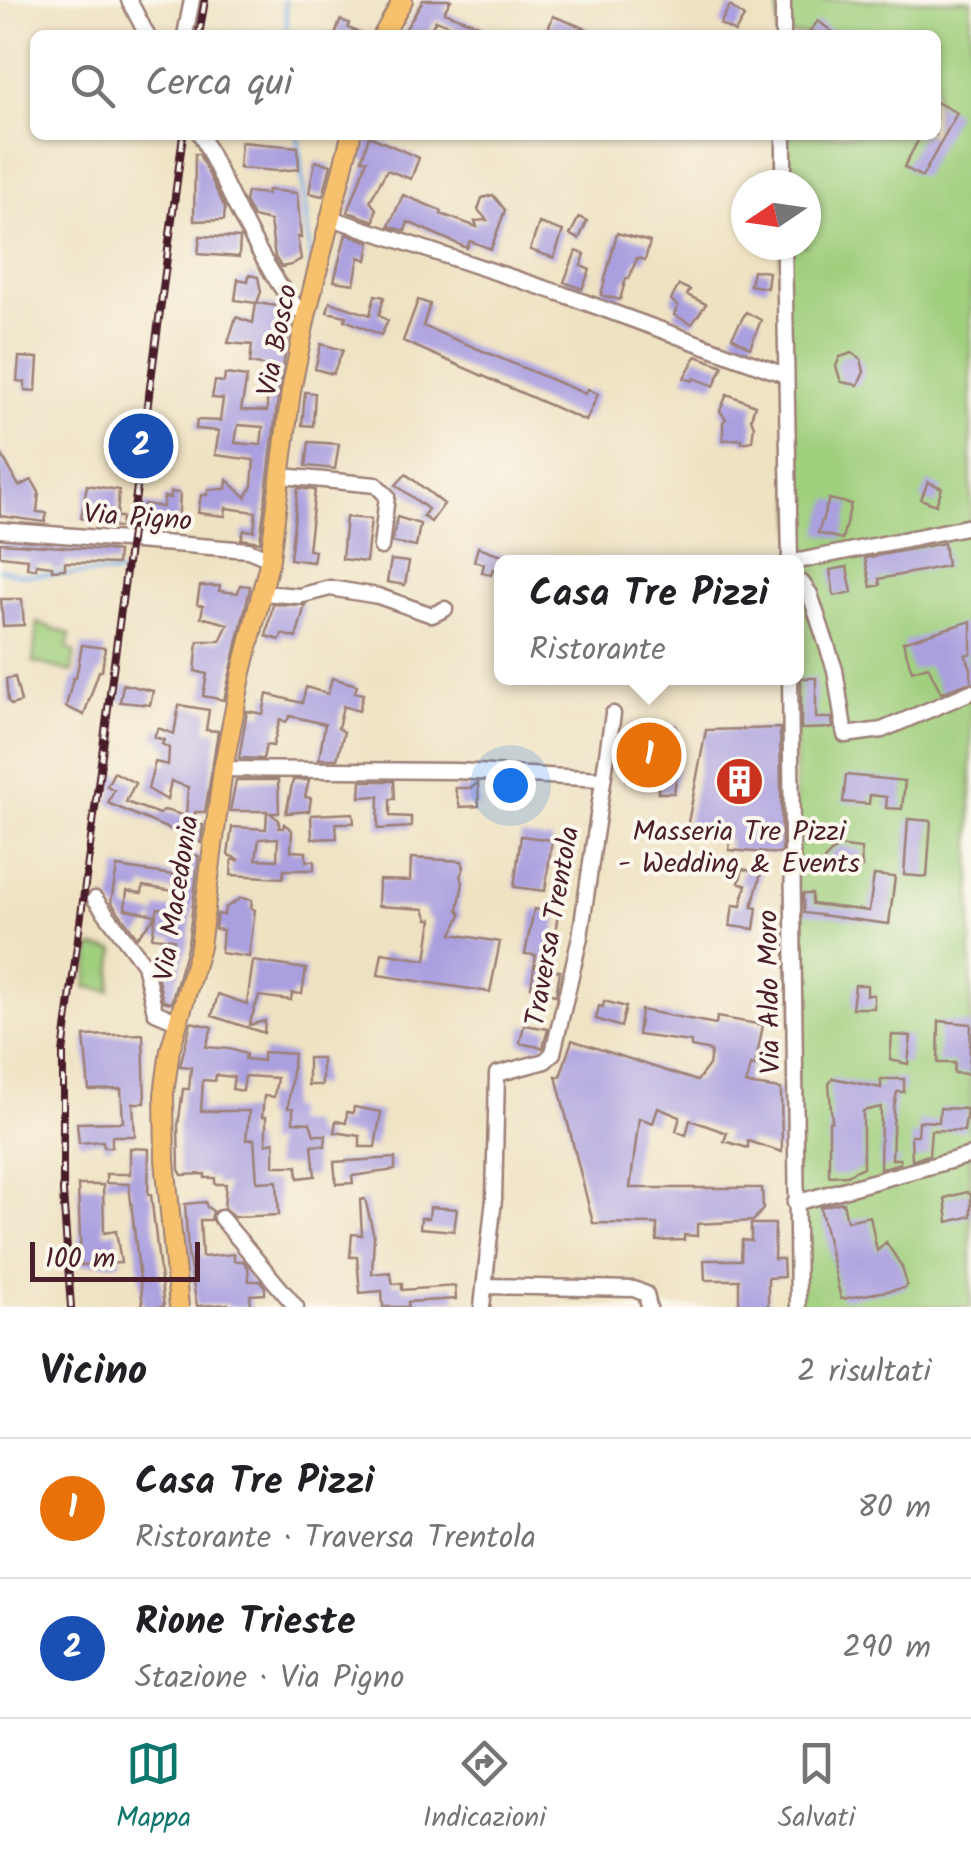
<!DOCTYPE html>
<html lang="it">
<head>
<meta charset="utf-8">
<style>
	body { margin:0; font-family:Kalam,sans-serif; background:#f2f2f2; color:#202124 }
	.compass { position:absolute; left:731px; top:170px; width:90px; height:90px; border-radius:50%; background:#fff; box-shadow:0 2px 8px #0004; rotate:257deg }
	.scale { position:absolute; left:30px; bottom:25px; width:170px; box-sizing:border-box; padding-left:10px; border:5px solid #4a1f2b; border-top:0; font-size:28px; line-height:35px; white-space:nowrap; color:#4a1f2b; -webkit-text-stroke:8px #fbf7ec; paint-order:stroke }
	.you { position:absolute; left:510px; top:785px; width:35px; height:35px; margin:-25px; border:8px solid #fff; border-radius:50%; background:#1a73e8; box-shadow:0 0 0 15px #1a73e833 }
	.badge { display:grid; place-items:center; width:65px; height:65px; border-radius:50%; background:#0f766e; color:#fff; font-size:32px; font-weight:700 }
	.pin { position:absolute; translate:-50% -50%; border:5px solid #fff; box-shadow:0 2px 10px #0006 }
	.popup { position:absolute; left:494px; top:555px; width:310px; height:130px; box-sizing:border-box; display:grid; place-content:center; border-radius:15px; background:#fff; filter:drop-shadow(0 2px 8px #0005); font-size:32px; white-space:nowrap; color:#757577 }
	.popup b { font-size:38px; color:#202124 }
	.popup::after { content:''; position:absolute; left:50%; top:100%; margin-left:-20px; border:20px solid transparent; border-top-color:#fff }
	.list { margin:0; padding:0; list-style:none }
	h2 { display:flex; justify-content:space-between; align-items:center; height:130px; margin:0; padding:0 40px; font-size:42px }
	h2 small { font-size:32px; font-weight:400; color:#757577 }
	.list li { display:grid; grid-template-columns:65px 1fr auto; gap:30px; align-items:center; box-sizing:border-box; height:140px; padding:0 40px; border-top:2px solid #e0e0e0 }
	.list b { display:block; font-size:38px; white-space:nowrap }
	.list p { margin:0; font-size:32px; white-space:nowrap; color:#757577 }
	.list em { font-size:32px; font-style:normal; color:#757577 }
	.icon { flex:none; width:55px; height:55px; fill:none; stroke:currentColor; stroke-width:2; stroke-linecap:round; stroke-linejoin:round }
	.map { position:relative; flex:none; width:971px; height:1307px; overflow:hidden }
	.search { position:absolute; background:#fff; box-shadow:0 2px 8px #0004; left:30px; right:30px; top:30px; height:110px; display:flex; align-items:center; gap:25px; box-sizing:border-box; padding:0 35px; border-radius:15px; color:#757577; font-size:38px }
	.sheet { height:410px; background:#fff }
	nav { display:flex; justify-content:space-around; align-items:center; box-sizing:border-box; height:140px; border-top:2px solid #e0e0e0; background:#fff; font-size:28px; color:#757577 }
	nav a { display:grid; justify-items:center; gap:5px }
	nav .on { color:#0f766e }
	.map>svg:first-child { display:block }
	.green { fill:#a0cf7e; stroke:#757754; stroke-width:2.5 }
	.lines { fill:none; stroke-linecap:round; stroke-linejoin:round }
	.stream { stroke:#7aafe8; stroke-width:4 }
	.building { fill:#aa9fdf; fill-rule:evenodd }
	.minor-casing { stroke:#9c8076; stroke-width:19 }
	.major-casing { stroke:#9c8076; stroke-width:22 }
	.minor { stroke:#fff; stroke-width:14 }
	.major { stroke:#f7c06c; stroke-width:18 }
	.rail-casing { stroke:#4a1f2b; stroke-width:8 }
	.rail { stroke:#fbf7ec; stroke-width:4; stroke-dasharray:11; stroke-linecap:butt }
	.labels { text-anchor:middle; stroke-width:8; stroke-linejoin:round; paint-order:stroke }
	.street-label { font-size:28px; fill:#4a1f2b; stroke:#fbf7ec }
	.poi-label { font-size:28px; fill:#4a1f2b; stroke:#fbf7ec }
</style>
</head>
<body>
<div class="map">
<svg width="971" height="1307" viewBox="0 0 971 1307">
	<rect width="100%" height="100%" fill="#fbf7ec"/>
	<filter id="ink" filterUnits="userSpaceOnUse"><feTurbulence type="fractalNoise" baseFrequency=".01" numOctaves="2"/><feDisplacementMap in="SourceGraphic" scale="20" xChannelSelector="R" yChannelSelector="G"/><feConvolveMatrix kernelMatrix="1 2 1 2 8 2 1 2 1" color-interpolation-filters="sRGB"/></filter>
	<filter id="wash" filterUnits="userSpaceOnUse"><feTurbulence type="fractalNoise" baseFrequency=".0048" numOctaves="4" result="noise"/><feDisplacementMap in="SourceGraphic" scale="40" xChannelSelector="R" yChannelSelector="G"/><feGaussianBlur stdDeviation="2.25" result="paint"/><feColorMatrix in="noise" values="0 0 0 0 0 0 0 0 0 0 0 0 0 0 0 0 0 1.4 0 .05"/><feComposite in="paint" operator="in"/></filter>
	<g filter="url(#wash)">
		<rect width="100%" height="100%" fill="#efe2c2"/>
		<path class="green" d="M778 0H971V1307H793L796 562 780 245H806V185H779V135H936V35H778Z
			M37 623 70 634 67 648 75 652 72 672 33 662Z
			M92 947 115 950 110 991 86 987Z"/>
		<g class="lines">
			<path class="stream" d="M285 0 287 35
				M298 135 311 266
				M0 569 23 575 120 573"/>
		</g>
		<g id="blocks">
			<path class="building" d="M423 0H451L444 12 484 27 481 35H473L436 20 427 35H402Z
				M730 6 744 17 735 32 720 24Z
				M553 16 600 34V35H546Z
				M340 20 349 23 348 28 365 35H335Z
				M818 21 837 35H807Z
				M936 102 957 113 922 177 904 167 921 135H936Z
				M369 136 419 158 411 179 387 170 370 201 376 209 374 221 348 212 367 160 362 159Z
				M241 142 298 147 299 169 278 171 239 168Z
				M195 154H199L225 208 224 220 194 221Z
				M315 161 331 165 323 196 309 193Z
				M268 190 297 193 301 238 297 237 301 259 291 265 281 267 275 257 270 221 253 217 245 201 247 192 267 194Z
				M403 195 442 211 441 214 477 227 475 221 487 220 478 210 482 198 493 195 505 210 491 249 470 241 467 248 408 222 405 231 389 226Z
				M579 217 587 221 579 239 570 235Z
				M539 223 563 231 554 258 530 250Z
				M617 233 650 242 645 260 637 258 629 279 626 278 620 300 601 295Z
				M346 234 370 242 367 260 359 257 354 284 334 281Z
				M200 236 240 238 239 257 198 254Z
				M576 251 585 254 581 266 590 270 582 289 564 282Z
				M753 270 769 272 767 288 750 285Z
				M249 275 258 277 261 292 257 303 283 307 292 317 279 389 260 542 241 539 244 530 254 531 256 512 226 508 225 516 198 513 201 495H207L208 489H226L227 480 246 497 252 486 254 460 215 455 219 431 196 429 197 420 220 421 223 399 212 398 215 381 224 382 225 374 247 377 241 410 267 411V366L250 363 252 345 228 343 236 317 253 323 256 303 235 300 238 279 248 281ZM238 425 263 427 261 445 235 443Z
				M679 285 690 290 687 295 706 304 692 324 674 315 678 306 671 300Z
				M375 295 384 297 379 315 388 321 381 335 345 320 346 316 327 312 330 302 370 315Z
				M418 300 430 304 423 326 586 394 588 389 598 394 586 421 403 341Z
				M746 312 761 320 750 348 732 337Z
				M321 344 343 350 333 374 315 369Z
				M852 353 861 359 864 372 858 385 841 382 836 366 840 357Z
				M696 356 723 366 714 386 694 378 692 381 684 378Z
				M19 357 38 358 36 391 25 390V382L17 381Z
				M305 392 315 393 313 426 302 425Z
				M727 394 755 405 751 418 754 426 752 441 742 443V439L723 440V422L726 419 720 411Z
				M309 442 339 444 335 469 306 466Z
				M0 451 19 486 32 480 39 492 37 512 47 513 45 522 0 516Z
				M406 474 444 504 431 522 423 516 428 509 396 485Z
				M928 482 942 488 936 505 921 499Z
				M87 485 119 490 117 517H122L121 528 81 518Z
				M298 488 315 490 308 550 315 551 313 562 290 559Z
				M170 492 180 493 178 527 153 526 152 532 140 531 144 504 163 507 164 497 170 498Z
				M829 499 851 504 842 539 818 533Z
				M346 517 371 519 366 562 342 559Z
				M397 517 420 524 416 547 392 542Z
				M0 543 109 550 118 552 117 564 65 562V569L52 570V566L36 564V569L27 568 28 559 0 556Z
				M944 543 947 566 879 579 880 585 871 587 865 558Z
				M478 547 505 556 500 572 493 569 491 575 482 572 484 564 474 561Z
				M391 560 409 562 405 585 387 582Z
				M847 567 852 592 834 596 830 570Z
				M240 585 250 586 249 592 224 700 203 696 207 674 195 671 198 641H220L228 624 201 617 203 606 197 604 200 586H220L219 591 238 593Z
				M1 599H22L24 625 3 626Z
				M273 604 305 605 296 638 282 634 280 640 266 636Z
				M971 621V653L965 655 971 668V682L941 693 928 666 912 671 903 642Z
				M82 645 105 648 102 671H99L84 715 66 707 73 678H76Z
				M15 677 21 702 11 705 8 701 6 679Z
				M332 678 357 685 355 692 363 694 359 711 343 706 338 728 344 732 337 759H319L325 724 290 716 286 722 280 719 273 746 266 745 263 759 239 758 247 711 263 714 267 694 302 703 306 687 328 694Z
				M801 678H816V718H832L833 728 801 729Z
				M123 684 153 691 150 705 120 702Z
				M179 705 209 710 206 730 218 731 205 812H195V824L203 825 201 843 108 803 114 790 107 786 114 772 135 783 126 802 159 814 165 810 186 816 188 787 171 781 167 800 148 789 155 762 168 765 169 748 162 744 164 740 154 737 158 728 174 734Z
				M629 725 676 726V749H681L674 793H658V780H626L627 764 618 761 619 749 620 742 629 740Z
				M780 728 782 854 729 850 730 839 686 833 706 730Z
				M846 775 905 781 902 809 886 808 887 797 870 795 869 804 843 802Z
				M236 780H278L279 813H270L279 820V828H283L284 824 292 830 291 851 306 852V861H314V870H284L283 878 231 875 232 860H240L228 855 232 827 266 829 267 811H230ZM278 838 277 860 256 859 259 839Z
				M293 780H309L305 797 311 798 309 811 286 813Z
				M361 781H394L395 799H390V816L411 817V827L378 829 379 796 360 797Z
				M478 783 479 806 460 807 455 788H471Z
				M353 813 354 823H336L337 838 312 839 311 815Z
				M908 819 931 821 927 877 904 875Z
				M521 836 552 840 545 891 514 887Z
				M838 846 861 849 862 867 852 865 851 871 823 867 824 860Z
				M183 853 199 856 188 944 171 1003 163 1001 155 966 157 961 171 957 174 939 152 937 156 916 137 937 111 902 117 867 181 876ZM143 886 186 893 184 910 158 908 156 915 125 909 127 891 142 893Z
				M411 858 462 861 464 868 460 876 463 883 458 909 461 915 452 934 500 942 490 992 378 975 382 953 426 960 432 919H428L424 909 378 906 379 880 410 881Z
				M743 869 761 873 752 907 757 908 754 929 730 926 733 905 741 906 746 885 739 883Z
				M874 875 895 877 889 924 804 913 803 894H812V904L869 911Z
				M241 898 252 900 251 908 255 910 249 957 221 953 223 930 215 929 217 914 224 915 225 908Z
				M534 909 558 913 552 956 534 967 536 955 525 954Z
				M253 961 306 969 302 994 292 993 291 1000 259 996 249 1025 265 1021 264 1033 212 1016 218 994 247 1004Z
				M534 967 560 971 556 995 538 992V988L531 987Z
				M855 985H867V995H874V1008H852Z
				M604 1001 626 1007 621 1027 596 1019 599 1006 603 1007Z
				M641 1010 716 1024 717 1017 763 1025 755 1066 751 1065 746 1084 781 1089 782 1152 748 1141V1148L724 1141 727 1133 690 1120 686 1135 676 1131 680 1117 658 1108 653 1123 639 1118 630 1188H762L763 1209 753 1221 697 1224V1236L684 1235V1240L657 1241V1224L593 1223 556 1076 560 1077 572 1040 697 1081 709 1065 711 1051 691 1047V1042L638 1035Z
				M939 1021 971 1024 969 1074 954 1073 955 1063H938Z
				M191 1022 212 1027 206 1047 230 1049 246 1054 245 1059 263 1061V1052L294 1054 288 1108H293V1122L310 1123 314 1135H326L325 1146 312 1145 315 1176 298 1178 297 1166H274V1142L266 1144V1117H262L264 1096 274 1097 277 1078 245 1076 243 1091 232 1089 234 1077 216 1075 215 1081 203 1080 201 1111H249L246 1140 254 1139 257 1182 277 1181 279 1215 234 1217 224 1208 226 1184H215V1178H205V1174L182 1175 179 1170 178 1126 183 1089H189L191 1067 180 1066Z
				M524 1025 548 1029 543 1048 520 1043Z
				M143 1034 145 1103H133L135 1136H112V1147H104L103 1141 79 1143 77 1123 123 1122 121 1089 89 1090 84 1036Z
				M892 1035 911 1036 908 1064 890 1060Z
				M308 1058H322V1085H308Z
				M833 1078 881 1088V1079H904V1092H897L894 1107 892 1159H900V1163L880 1169 881 1107 863 1111V1167L847 1175 829 1176V1122L832 1121 829 1084Z
				M354 1107 381 1112 375 1147H360V1136L334 1132 336 1121 346 1123 347 1112 353 1113Z
				M940 1108 967 1109 964 1131 931 1130 929 1155 912 1160 911 1135H918L919 1121 939 1122Z
				M130 1148 149 1149 148 1195H151L164 1307H143L129 1184 106 1183V1174H130Z
				M395 1158V1170L352 1176 353 1183 336 1184 334 1162Z
				M78 1185H103L104 1233 116 1231 121 1263 81 1265Z
				M967 1192 971 1195V1216L948 1222 945 1198Z
				M365 1199 374 1236 372 1274 390 1272 393 1284 402 1283V1290L455 1286 456 1299 408 1302V1307H383L382 1291 360 1293 357 1257H350L352 1234 362 1235 360 1200Z
				M205 1202 207 1207 213 1211 211 1220H200L202 1257 234 1254V1261H243L248 1267 249 1281H260L265 1287V1294L250 1295 251 1307H228V1304L197 1306 188 1254 185 1204Z
				M843 1202 847 1221 870 1216 877 1251 886 1242 902 1267 907 1285 904 1288 841 1299 820 1207Z
				M430 1207 457 1209 454 1231 420 1228 421 1218H429Z
				M751 1224H775L774 1259H783L784 1277 768 1278V1307H739V1280H705L704 1260H741L742 1240 751 1241Z"/>
		</g>
	</g>
	<g filter="url(#ink)">
		<use href="#blocks" fill-opacity="0" stroke="#9c8076" stroke-width="2.5"/>
		<g class="lines">
			<defs>
				<path id="minor" d="M129 0 147 35
					M783 0V35
					M185 35 192 0
					M201 135C224 180 270 287 306 316
					M784 135V185
					M331 218 562 294 785 375
					M784 245 790 562
					M282 476 376 485 387 496 381 547
					M0 530 248 550 270 559
					M794 562 971 526
					M796 584 802 583 810 594 835 670 845 735 882 730 971 692
					M263 593 299 596 330 588 378 596 432 615 445 609
					M790 678 798 1307
					M223 769 457 771 602 779
					M95 899 144 964 155 1012 179 1022
					M795 1203 971 1155
					M221 1218 296 1307
					M484 1286 634 1289 646 1294 649 1307
					M482 1307 494 1199 497 1074 545 1061 553 1053 580 937 613 714"/>
				<path id="major" d="M383 35 403 0
					M179 1307 165 1160 164 1094 170 1050 200 947 223 769 242 672 270 559 291 391 306 316 351 135"/>
			</defs>
			<use href="#minor" class="minor-casing"/>
			<use href="#major" class="major-casing"/>
			<use href="#minor" class="minor"/>
			<use href="#major" class="major"/>
			<defs>
				<path id="rail" d="M199 35 205 0
					M71 1307 63 1192V1053L183 135"/>
			</defs>
			<use href="#rail" class="rail-casing"/>
			<use href="#rail" class="rail"/>
		</g>
	</g>
	<defs>
		<symbol id="building-disc" viewBox="-11 -11 22 22"><circle r="9.5" fill="#c8321e" stroke="#fbf7ec"/><path d="M-4-6H4V6H1V3H-1V6H-4ZM-2.5-4.3h1.7v1.8h-1.7ZM.8-4.3h1.7v1.8H.8ZM-2.5-1h1.7V.8h-1.7ZM.8-1h1.7V.8H.8Z" fill="#fff"/></symbol>
	</defs>
	<g fill-rule="evenodd">
		<use href="#building-disc" x="712" y="754" width="55" height="55"/>
	</g>
	<g class="labels">
		<g class="street-label">
			<text transform="translate(276 340) rotate(-79)" y="10">Via Bosco</text>
			<text transform="translate(138 516) rotate(4)" y="10">Via Pigno</text>
			<text transform="translate(175 898) rotate(-81)" y="10">Via Macedonia</text>
			<text transform="translate(551 926) rotate(-80)" y="10">Traversa Trentola</text>
			<text transform="translate(768 992) rotate(-91)" y="10">Via Aldo Moro</text>
		</g>
		<g class="poi-label">
			<text x="739" y="840">Masseria Tre Pizzi<tspan x="739" dy="32">- Wedding &amp; Events</tspan></text>
		</g>
	</g>
</svg>
<svg class="compass" viewBox="-18 -18 36 36"><path d="M0-13l5 13h-10z" fill="#e53935"/><path d="M0 13l5-13h-10z" fill="#757577"/></svg>
<div class="scale">100 m</div>
<div class="you"></div>
<div class="pin badge" style="left:649px;top:755px;background:#e8710a">1</div>
<div class="popup"><b>Casa Tre Pizzi</b>Ristorante</div>
<div class="pin badge" style="left:141px;top:446px;background:#1a4fb4">2</div>
<div class="search"><svg class="icon" aria-label="search" viewBox="0 0 24 24"><circle cx="10" cy="10" r="6"/><path d="M15 15l6 6"/></svg>Cerca qui</div>
</div>
<section class="sheet">
<h2>Vicino<small>2 risultati</small></h2>
<ul class="list">
<li><span class="badge" style="background:#e8710a">1</span><div><b>Casa Tre Pizzi</b><p>Ristorante · Traversa Trentola</p></div><em>80 m</em></li>
<li><span class="badge" style="background:#1a4fb4">2</span><div><b>Rione Trieste</b><p>Stazione · Via Pigno</p></div><em>290 m</em></li>
</ul>
</section>
<nav>
<a class="on"><svg class="icon" aria-label="map" viewBox="0 0 24 24"><path d="M3 6l6-2 6 2 6-2v14l-6 2-6-2-6 2zM9 4v14M15 6v14"/></svg>Mappa</a>
<a><svg class="icon" aria-label="directions" viewBox="0 0 24 24"><path d="M12 3l9 9-9 9-9-9zM9 14v-3h6M13 9l2 2-2 2"/></svg>Indicazioni</a>
<a><svg class="icon" aria-label="saved" viewBox="0 0 24 24"><path d="M7 4h10v16l-5-4-5 4z"/></svg>Salvati</a>
</nav>
</body>
</html>
